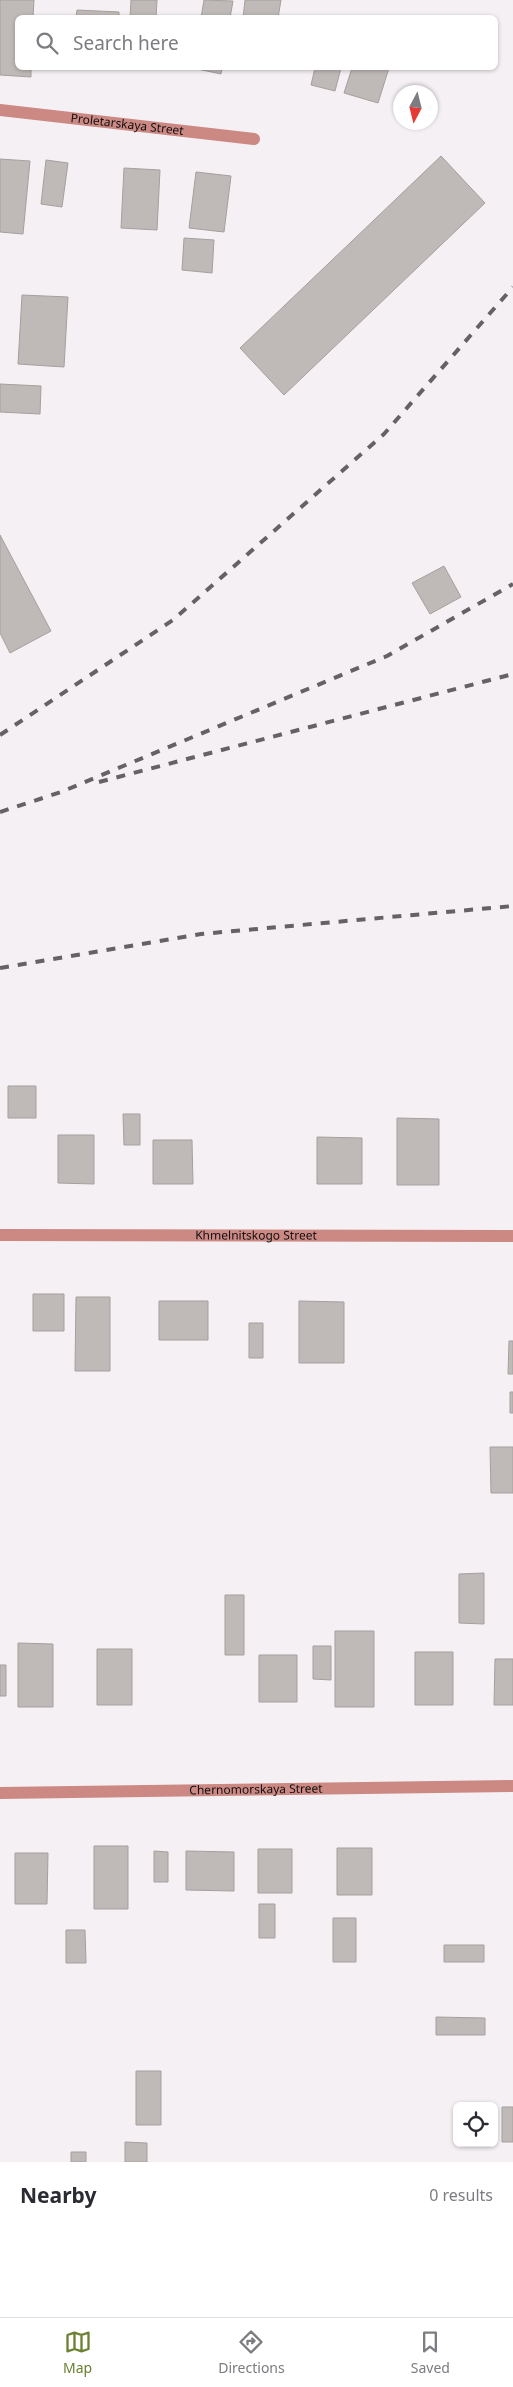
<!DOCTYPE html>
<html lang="en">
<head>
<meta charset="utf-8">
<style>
	body { margin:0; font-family:"Noto Sans",sans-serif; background:#f2f2f3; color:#2b2b33 }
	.controls { position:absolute; right:15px; bottom:15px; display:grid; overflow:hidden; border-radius:8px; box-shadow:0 1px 4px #0004 }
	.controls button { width:45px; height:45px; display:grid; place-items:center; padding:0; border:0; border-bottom:1px solid #e1e1e2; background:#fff; color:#2b2b33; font:25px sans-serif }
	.compass { position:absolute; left:393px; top:85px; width:45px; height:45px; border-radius:50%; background:#fff; box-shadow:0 1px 4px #0004; rotate:187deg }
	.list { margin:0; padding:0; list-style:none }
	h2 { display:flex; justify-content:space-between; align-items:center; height:65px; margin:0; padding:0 20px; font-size:21px }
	h2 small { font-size:16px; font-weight:400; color:#7c7c81 }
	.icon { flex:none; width:28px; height:28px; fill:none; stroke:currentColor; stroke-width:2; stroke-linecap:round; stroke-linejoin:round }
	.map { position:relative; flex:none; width:513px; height:2162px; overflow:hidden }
	.search { position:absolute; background:#fff; box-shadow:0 1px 4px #0004; left:15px; right:15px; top:15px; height:55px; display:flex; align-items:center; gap:12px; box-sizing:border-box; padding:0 18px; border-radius:8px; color:#7c7c81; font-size:19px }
	.sheet { height:155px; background:#fff }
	nav { display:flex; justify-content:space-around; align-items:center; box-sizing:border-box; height:70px; border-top:1px solid #e1e1e2; background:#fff; font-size:14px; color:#7c7c81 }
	nav a { display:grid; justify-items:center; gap:2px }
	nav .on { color:#6c8031 }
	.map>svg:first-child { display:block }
	.building { fill:#bfbab8; stroke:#a5a09e }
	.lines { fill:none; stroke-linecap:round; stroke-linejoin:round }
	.street { stroke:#cc8882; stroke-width:12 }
	.rail { stroke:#656265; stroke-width:4; stroke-dasharray:9 9; stroke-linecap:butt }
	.labels { text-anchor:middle; stroke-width:4.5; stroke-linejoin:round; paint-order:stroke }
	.street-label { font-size:12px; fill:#110f11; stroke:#f4f0f4 }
</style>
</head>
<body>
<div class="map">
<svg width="513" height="2162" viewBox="0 0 513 2162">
	<rect width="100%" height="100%" fill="#f4f0f4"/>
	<path class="building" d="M0 0H34L33 18H18V68H31V77L0 75Z
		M131 0H157L156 18H130Z
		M204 0 233 1 230 18H201Z
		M245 0H281L278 18H243Z
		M77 10 119 12V18H76Z
		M193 68H222L221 74Z
		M315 68H341L335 91 311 85Z
		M352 68H389L378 103 344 93Z
		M441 156 485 203 284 395 240 348Z
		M0 159 30 161 23 234 0 232Z
		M46 160 68 163 62 207 41 204Z
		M124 168 160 170 157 230 121 228Z
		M196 172 231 176 224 232 189 228Z
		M184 238 214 240 212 273 182 270Z
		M22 295 68 297 64 367 18 364Z
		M0 384 41 386 40 414 0 412Z
		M0 535 51 631 10 653 0 633Z
		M444 566 461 597 430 614 412 583Z
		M8 1086H36V1118H8Z
		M123 1114H140V1145H124Z
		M397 1118 439 1119V1185H397Z
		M58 1135H94V1184L58 1183Z
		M317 1137 362 1138V1184H317Z
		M153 1140H192L193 1184H153Z
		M33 1294H64V1331H33Z
		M76 1297H110V1371H75Z
		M159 1301H208V1340H159Z
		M299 1301 344 1302V1363H299Z
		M249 1323H263V1358H249Z
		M509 1341H513V1374H508Z
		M510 1392H513V1413H510Z
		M490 1447H513V1493H491Z
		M484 1573V1624L459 1623V1574Z
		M225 1595H244V1655H225Z
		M335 1631H374V1707H335Z
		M18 1643 53 1644V1707H18Z
		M313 1646H331V1680L313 1679Z
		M97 1649H132V1705H97Z
		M415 1652H453V1705H415Z
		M259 1655H297V1702H259Z
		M495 1659H513V1705H494Z
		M0 1665H6V1696H0Z
		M94 1846H128V1909H94Z
		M337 1848H372V1895H337Z
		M258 1849H292V1893H258Z
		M154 1851 168 1852V1882H154Z
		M186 1851 234 1852V1891L186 1890Z
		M15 1853H48L47 1904H15Z
		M259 1904H275V1938H259Z
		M333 1918H356V1962H333Z
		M66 1930H85L86 1963H66Z
		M444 1945H484V1962H444Z
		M436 2017 485 2018V2035H436Z
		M136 2071H161V2125H136Z
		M502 2107H513V2142H502Z
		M125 2142 147 2143V2162H125Z
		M71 2152H86V2162H71Z"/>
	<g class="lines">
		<g class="street">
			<path id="s1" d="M0 110 254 139"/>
			<path id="s2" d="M0 1235 513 1236"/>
			<path id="s3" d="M0 1793 513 1786"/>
		</g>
		<path class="rail" d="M0 735 173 620 384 434 513 287
			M99 782 513 674
			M0 812 61 792 387 656 513 584
			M0 968 201 934 513 906"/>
	</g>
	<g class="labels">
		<g class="street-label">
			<text dy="4" stroke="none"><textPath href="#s1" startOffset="128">Proletarskaya Street</textPath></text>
			<text dy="4" stroke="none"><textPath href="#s2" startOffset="256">Khmelnitskogo Street</textPath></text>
			<text dy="4" stroke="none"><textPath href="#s3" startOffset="256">Chernomorskaya Street</textPath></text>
		</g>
	</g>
</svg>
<div class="controls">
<button><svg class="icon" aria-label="locate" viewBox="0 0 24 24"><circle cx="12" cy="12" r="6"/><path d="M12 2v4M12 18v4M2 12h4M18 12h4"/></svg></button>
</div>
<svg class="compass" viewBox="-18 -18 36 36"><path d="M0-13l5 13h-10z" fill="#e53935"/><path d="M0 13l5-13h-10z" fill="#7c7c81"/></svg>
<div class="search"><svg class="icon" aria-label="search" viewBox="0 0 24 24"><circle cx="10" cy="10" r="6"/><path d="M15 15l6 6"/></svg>Search here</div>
</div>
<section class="sheet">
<h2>Nearby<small>0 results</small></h2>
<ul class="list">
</ul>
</section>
<nav>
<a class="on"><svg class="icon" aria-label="map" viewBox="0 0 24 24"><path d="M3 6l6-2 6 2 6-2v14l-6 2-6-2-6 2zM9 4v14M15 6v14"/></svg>Map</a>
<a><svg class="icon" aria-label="directions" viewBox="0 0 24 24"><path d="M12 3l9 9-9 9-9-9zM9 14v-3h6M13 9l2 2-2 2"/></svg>Directions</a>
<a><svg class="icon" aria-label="saved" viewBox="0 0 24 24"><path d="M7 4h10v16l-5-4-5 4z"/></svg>Saved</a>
</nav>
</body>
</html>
